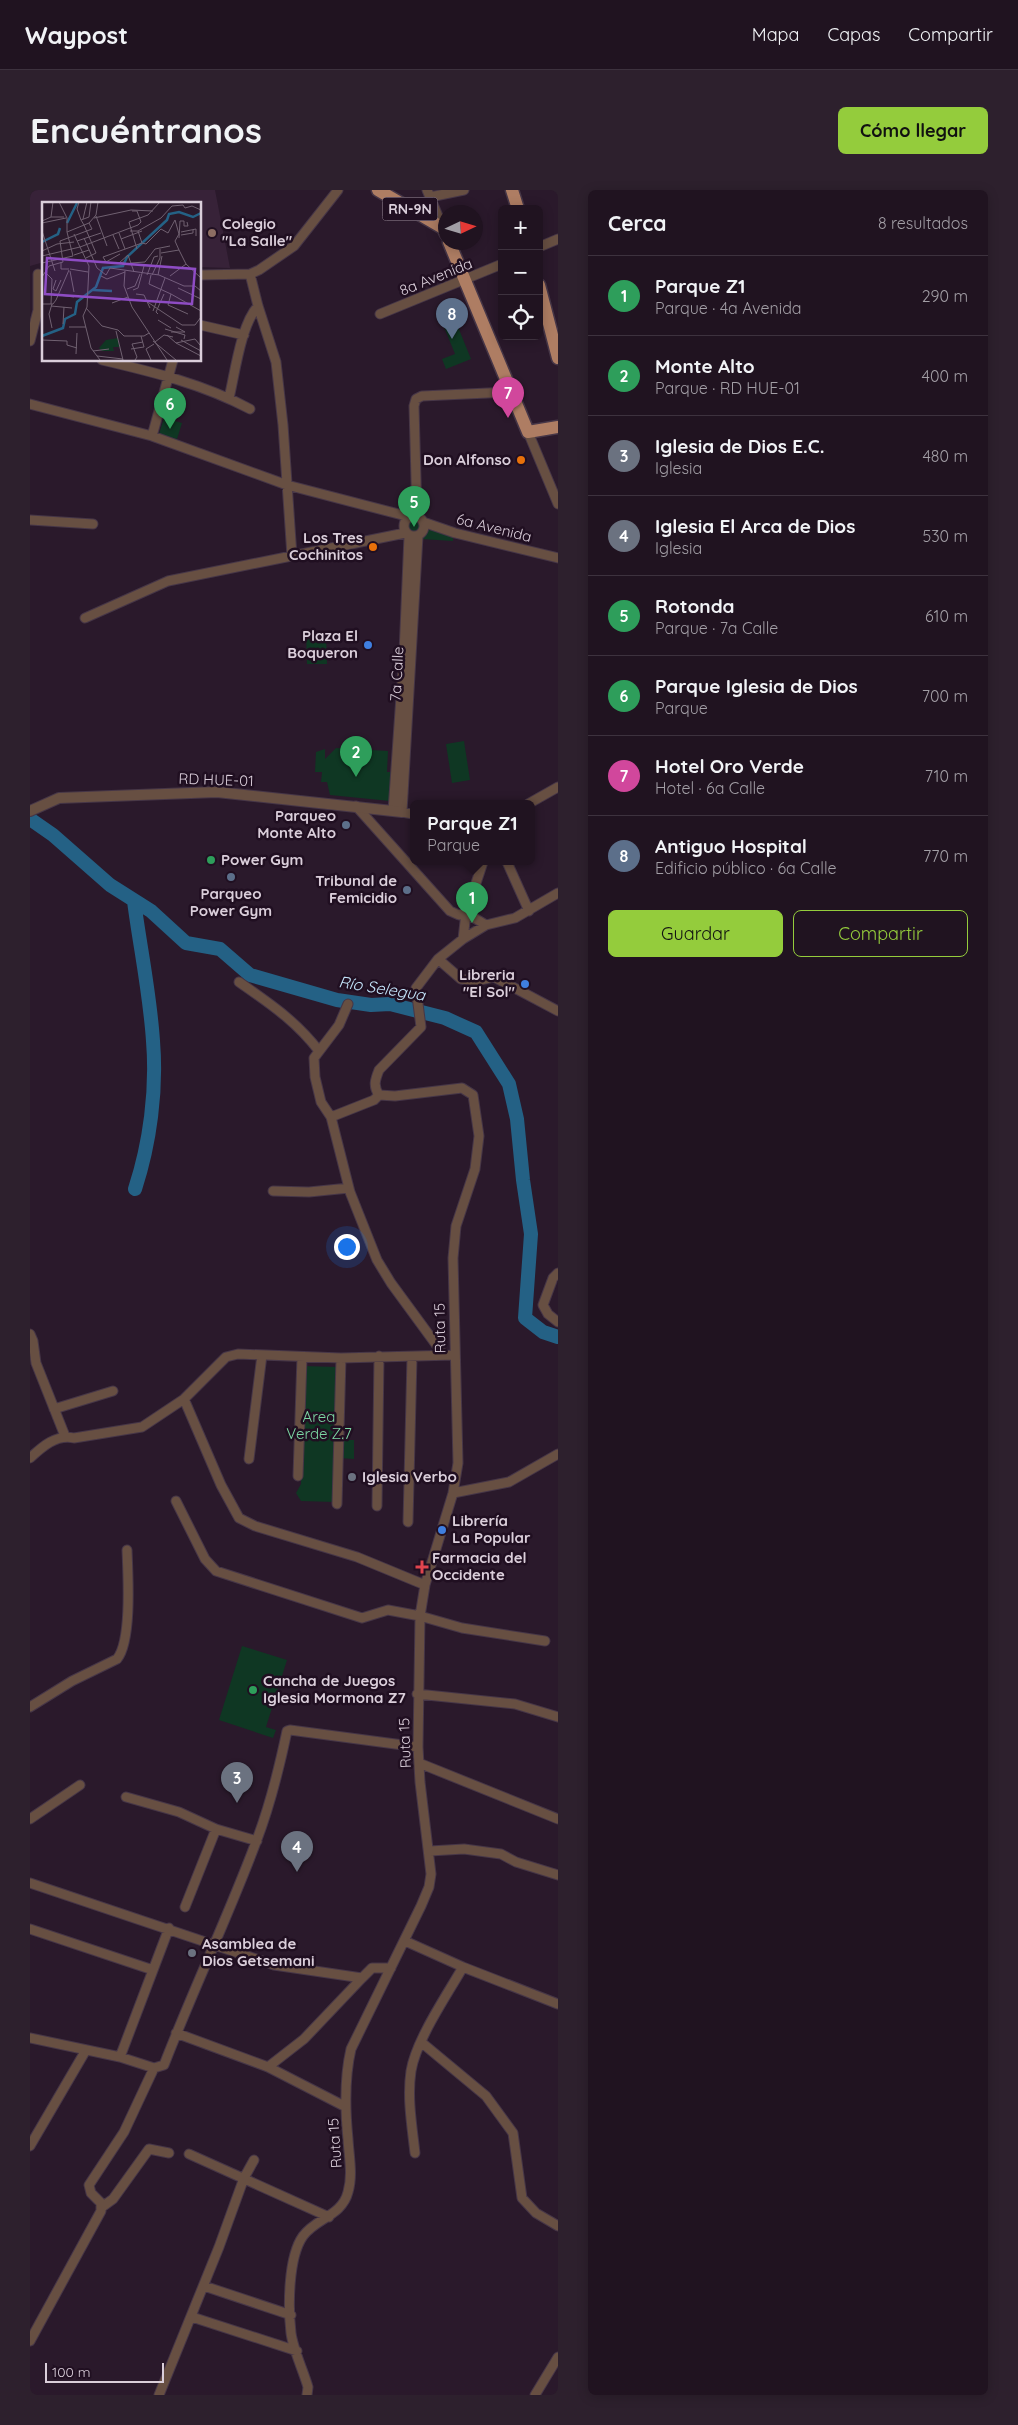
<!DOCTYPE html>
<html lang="es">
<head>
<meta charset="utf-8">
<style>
	body { margin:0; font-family:Quicksand,sans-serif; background:#2d202d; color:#f1f3f6 }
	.controls { position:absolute; right:15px; top:15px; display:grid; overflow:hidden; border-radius:8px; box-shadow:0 2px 12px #0003 }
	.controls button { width:45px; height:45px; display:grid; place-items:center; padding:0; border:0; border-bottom:1px solid #3d323e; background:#201320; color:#f1f3f6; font:25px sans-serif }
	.compass { position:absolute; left:408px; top:15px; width:45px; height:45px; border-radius:50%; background:#201320; box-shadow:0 2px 12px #0003; rotate:86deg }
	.scale { position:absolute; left:15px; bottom:12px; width:119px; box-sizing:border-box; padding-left:5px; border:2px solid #daceda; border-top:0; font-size:14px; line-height:18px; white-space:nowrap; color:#daceda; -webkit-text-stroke:4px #200f21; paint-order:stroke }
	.you { position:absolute; left:316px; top:1056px; width:18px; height:18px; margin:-12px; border:4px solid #fff; border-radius:50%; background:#1a73e8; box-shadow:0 0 0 8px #1a73e833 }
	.badge { display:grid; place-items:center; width:32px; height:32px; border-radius:50%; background:#94cc3c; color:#fff; font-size:16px; font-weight:700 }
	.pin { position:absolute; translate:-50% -41px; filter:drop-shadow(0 1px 2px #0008) }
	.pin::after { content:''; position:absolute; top:26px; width:18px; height:15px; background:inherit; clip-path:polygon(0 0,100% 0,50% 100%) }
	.popup { position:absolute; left:380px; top:610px; width:125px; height:65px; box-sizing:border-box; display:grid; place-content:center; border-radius:8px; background:#201320; filter:drop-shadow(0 1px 4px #0005); font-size:16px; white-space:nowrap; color:#a29ea5 }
	.popup b { font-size:19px; color:#f1f3f6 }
	.popup::after { content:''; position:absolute; left:50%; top:100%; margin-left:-10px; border:10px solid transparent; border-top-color:#201320 }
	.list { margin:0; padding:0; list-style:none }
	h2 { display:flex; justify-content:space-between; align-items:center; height:65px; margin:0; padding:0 20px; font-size:21px }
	h2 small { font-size:16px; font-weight:400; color:#a29ea5 }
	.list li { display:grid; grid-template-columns:32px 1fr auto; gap:15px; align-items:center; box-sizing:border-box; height:80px; padding:0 20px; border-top:1px solid #3d323e }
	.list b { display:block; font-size:19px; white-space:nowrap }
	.list p { margin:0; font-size:16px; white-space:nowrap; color:#a29ea5 }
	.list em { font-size:16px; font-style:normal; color:#a29ea5 }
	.actions { display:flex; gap:10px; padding:15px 20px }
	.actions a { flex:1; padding:11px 0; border:1px solid #94cc3c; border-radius:8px; text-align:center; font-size:18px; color:#94cc3c }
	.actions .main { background:#94cc3c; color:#111 }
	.icon { flex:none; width:28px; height:28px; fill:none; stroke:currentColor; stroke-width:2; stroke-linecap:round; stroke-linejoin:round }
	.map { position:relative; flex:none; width:528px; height:2205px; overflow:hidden; border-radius:8px }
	header { display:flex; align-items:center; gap:30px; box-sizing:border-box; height:70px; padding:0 25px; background:#201320; border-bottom:1px solid #3d323e }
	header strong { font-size:24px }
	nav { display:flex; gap:28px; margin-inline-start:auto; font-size:18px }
	.intro { display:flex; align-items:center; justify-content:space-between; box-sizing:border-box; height:120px; padding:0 30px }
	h1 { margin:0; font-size:35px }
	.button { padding:12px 22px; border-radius:8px; background:#94cc3c; color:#111; font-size:18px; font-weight:700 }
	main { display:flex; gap:30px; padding:0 30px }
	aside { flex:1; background:#201320; border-radius:8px; box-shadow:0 2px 12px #0003 }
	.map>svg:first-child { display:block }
	.built { fill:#372238 }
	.green { fill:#0f3723 }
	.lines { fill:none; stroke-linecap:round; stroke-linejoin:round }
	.river { stroke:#246185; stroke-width:14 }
	.minor-casing { stroke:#463647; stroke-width:11 }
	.tertiary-casing { stroke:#463647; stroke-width:12 }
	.primary-casing { stroke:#463647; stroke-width:15 }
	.minor { stroke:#674f42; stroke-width:9 }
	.tertiary { stroke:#674f42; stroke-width:10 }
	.primary { stroke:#ae7d63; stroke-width:12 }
	.education-dot { fill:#8d6e63; stroke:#200f21; stroke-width:2 }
	.food-dot { fill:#e8710a; stroke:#200f21; stroke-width:2 }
	.shop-dot { fill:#3f7fe0; stroke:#200f21; stroke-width:2 }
	.service-dot { fill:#5c6f8a; stroke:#200f21; stroke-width:2 }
	.leisure-dot { fill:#2e9e5b; stroke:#200f21; stroke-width:2 }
	.worship-dot { fill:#6b7280; stroke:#200f21; stroke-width:2 }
	.health-dot { fill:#e0444e; stroke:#200f21; stroke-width:2 }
	.labels { text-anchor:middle; stroke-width:5; stroke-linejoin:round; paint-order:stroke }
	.shield { fill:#200f21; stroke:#a295a2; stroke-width:1 }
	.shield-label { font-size:14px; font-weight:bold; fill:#daceda }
	.poi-label { font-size:15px; font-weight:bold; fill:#daceda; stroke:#200f21; text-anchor:start }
	.street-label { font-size:15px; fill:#daceda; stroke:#200f21 }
	.park-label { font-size:15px; fill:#7cd7a3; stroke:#200f21 }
	.water-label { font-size:16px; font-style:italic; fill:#c5e6fc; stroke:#200f21 }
	.inset-river { fill:none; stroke:#246185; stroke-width:2.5 }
	.inset-road { fill:none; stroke:#706171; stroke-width:1 }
	.view { fill:#8e4cc4; fill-opacity:0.15; stroke:#8e4cc4; stroke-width:2.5 }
	.inset-edge { fill:none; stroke:#daceda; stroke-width:2.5 }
</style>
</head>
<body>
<header>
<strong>Waypost</strong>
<nav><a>Mapa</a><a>Capas</a><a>Compartir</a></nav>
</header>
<div class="intro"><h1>Encuéntranos</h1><a class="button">Cómo llegar</a></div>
<main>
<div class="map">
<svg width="528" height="2205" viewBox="0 0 528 2205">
	<rect width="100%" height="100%" fill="#2a192b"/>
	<path class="built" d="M0 0H185L200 78 170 77V14H14V72L0 76Z"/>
	<path class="green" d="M424 127 441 169 416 179 412 169 425 164 412 132Z
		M134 228 152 233 147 249 129 244Z
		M374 337a10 10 0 1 1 20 0a10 10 0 1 1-20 0Z
		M398 337 423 344V351L391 349 397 343Z
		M276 442H296L297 474H277Z
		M434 551 440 590 422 593 416 554Z
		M306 558 358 561 357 582H361L360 611 300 605 297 592H291L292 582H285L286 562 295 559V569Z
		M273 1176 308 1177 305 1312 271 1311 266 1303 271 1294Z
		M309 1250H324V1269L309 1268Z
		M212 1456 257 1470 236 1537 246 1540 243 1548 189 1530Z"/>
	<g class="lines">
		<path class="river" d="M0 629 23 645 80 695 121 721 156 753 190 759 220 785 307 810 341 815 360 814 415 828 446 842 479 894 487 929 493 990 501 1044 495 1128 513 1142 528 1147
			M104 711C110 757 120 804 123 851 127 900 120 953 105 999"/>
		<defs>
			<path id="minor" d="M397 0 413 38
				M400 7 434 0
				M509 57 528 49
				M220 84 228 116 246 172 253 235 262 366
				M170 85 220 84 229 80 264 56 308 0
				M350 124 472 74
				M170 135 214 145
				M0 151 8 120V84
				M72 170C123 182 173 194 220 219
				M199 208C205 183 211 134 228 116
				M0 214 122 246 257 295 380 327
				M498 242 528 314
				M122 246 143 170
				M374 336a10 10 0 1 1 20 0a10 10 0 1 1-20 0Z
				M387 326 384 216 386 209 392 206 482 202
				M0 330 63 334
				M393 332 425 343 528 368
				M55 428 138 391 375 343
				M498 614 528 597
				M326 616 420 721 429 725 436 723
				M363 621 374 463 379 346
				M383 624 372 622 388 346
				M477 672 499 721
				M436 723 456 735
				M433 749 436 723 453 672
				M408 769 431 789 446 791 464 787 528 821
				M209 792C240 814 265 830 289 861
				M318 814 309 835 284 868 285 887 291 912 301 927 320 1002 347 1070 361 1093 413 1164
				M301 927 344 910 349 905
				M243 1001 279 1002 319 998
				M528 1083 523 1088 513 1115 518 1124 528 1132
				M0 1144 3 1151 6 1173 35 1246
				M154 1209 191 1295 209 1328 225 1336 327 1367 395 1395
				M24 1219 83 1201
				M0 1268C12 1257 26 1244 44 1248L112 1237 154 1209 196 1167 208 1164 311 1168 424 1165
				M219 1269 232 1165
				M268 1286 272 1167
				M423 1303 479 1292 528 1264
				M146 1311 175 1369 186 1381 332 1428 358 1420 390 1426 432 1438 515 1451
				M307 1314 311 1168
				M347 1316 349 1166
				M378 1332 382 1167
				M387 1504 485 1514 528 1527
				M0 1517 42 1491 87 1469C102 1451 98 1385 97 1360
				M389 1573 528 1629
				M96 1607 149 1622 186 1639 227 1651
				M0 1629 50 1595
				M400 1661 434 1659 471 1664 486 1672 528 1685
				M0 1693 244 1775 332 1788 342 1778H361
				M155 1717 186 1639
				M0 1739 123 1780
				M375 1751 433 1777 528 1814
				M146 1843 238 1877 316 1917
				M0 1848 90 1867 124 1878 134 1875C163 1800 198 1727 226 1652 240 1616 249 1579 257 1541L260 1540 388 1557
				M391 1852 456 1906 483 1943 492 2008 506 2023 528 2036
				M90 1867 139 1738
				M238 1877 274 1849 332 1788
				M0 1956 56 1860
				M385 1963C382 1936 377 1908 381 1881 386 1850 417 1805 433 1777
				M159 1964 299 2027
				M72 2017 83 2009 119 1959 139 1963
				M174 2096 261 2125
				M162 2127 267 2161
				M0 2151 71 2021V2013L61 2003 59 1995 94 1942 124 1878
				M129 2205 189 2057 214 1988 224 1970
				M277 2205 278 2197C273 2180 263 2159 261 2143 258 2117 258 2067 273 2046 286 2028 312 2026 318 2002 323 1985 319 1967 318 1949 315 1919 314 1889 321 1859L391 1716 399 1697 401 1684 390 1592 388 1557 390 1426 395 1395 423 1303 428 1273 423 1068 426 1036 445 979 449 946 443 905 432 898 365 906 349 905C343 896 345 890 349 880L391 837 386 798 408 769 433 749 456 735 485 728 528 703
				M505 2205 528 2167"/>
			<path id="tertiary" d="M0 621 29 608 187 602 372 622"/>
			<path id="primary" d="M348 0 413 38 416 44
				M482 0 488 19
				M419 52 498 242 528 237
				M509 95 528 168"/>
		</defs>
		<use href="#minor" class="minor-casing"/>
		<use href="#tertiary" class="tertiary-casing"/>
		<use href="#primary" class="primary-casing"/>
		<use href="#minor" class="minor"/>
		<use href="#tertiary" class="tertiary"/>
		<use href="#primary" class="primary"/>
	</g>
	<circle class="education-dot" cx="182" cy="43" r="5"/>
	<g class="food-dot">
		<circle cx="491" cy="270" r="5"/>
		<circle cx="343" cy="357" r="5"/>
	</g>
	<g class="shop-dot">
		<circle cx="338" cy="455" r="5"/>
		<circle cx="495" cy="794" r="5"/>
		<circle cx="412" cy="1340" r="5"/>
	</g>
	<g class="service-dot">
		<circle cx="316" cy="635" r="5"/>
		<circle cx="201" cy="687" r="5"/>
		<circle cx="377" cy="700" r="5"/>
	</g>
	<g class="leisure-dot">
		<circle cx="181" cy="670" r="5"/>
		<circle cx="223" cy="1500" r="5"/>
	</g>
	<g class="worship-dot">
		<circle cx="322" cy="1287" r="5"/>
		<circle cx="162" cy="1763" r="5"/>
	</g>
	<path class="health-dot" d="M389.5 1369.5h5v5h5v5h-5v5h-5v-5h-5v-5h5z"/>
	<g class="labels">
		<rect class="shield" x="352.5" y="7.5" width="55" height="23" rx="4"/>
		<g class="shield-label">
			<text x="380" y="24">RN-9N</text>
		</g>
		<g class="poi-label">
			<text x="192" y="39">Colegio<tspan x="192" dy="17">"La Salle"</tspan></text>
			<text x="481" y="275" text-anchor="end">Don Alfonso</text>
			<text x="333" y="353" text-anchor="end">Los Tres<tspan x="333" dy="17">Cochinitos</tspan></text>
			<text x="328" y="451" text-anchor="end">Plaza El<tspan x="328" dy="17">Boqueron</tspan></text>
			<text x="306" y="631" text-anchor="end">Parqueo<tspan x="306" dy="17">Monte Alto</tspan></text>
			<text x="191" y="675">Power Gym</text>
			<text x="367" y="696" text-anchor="end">Tribunal de<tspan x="367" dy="17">Femicidio</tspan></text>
			<text x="201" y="709" text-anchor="middle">Parqueo<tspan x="201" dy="17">Power Gym</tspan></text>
			<text x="485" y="790" text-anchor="end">Libreria<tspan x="485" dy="17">"El Sol"</tspan></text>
			<text x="332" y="1292">Iglesia Verbo</text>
			<text x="422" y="1336">Librería<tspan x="422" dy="17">La Popular</tspan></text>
			<text x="402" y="1373">Farmacia del<tspan x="402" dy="17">Occidente</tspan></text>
			<text x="233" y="1496">Cancha de Juegos<tspan x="233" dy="17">Iglesia Mormona Z7</tspan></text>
			<text x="172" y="1759">Asamblea de<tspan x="172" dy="17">Dios Getsemani</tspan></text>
		</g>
		<g class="street-label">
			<text transform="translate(406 87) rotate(-22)" y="5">8a Avenida</text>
			<text transform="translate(464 338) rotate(14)" y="5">6a Avenida</text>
			<text transform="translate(367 484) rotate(-87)" y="5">7a Calle</text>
			<text transform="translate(186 590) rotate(2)" y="5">RD HUE-01</text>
			<text transform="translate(410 1138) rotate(-91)" y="5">Ruta 15</text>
			<text transform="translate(375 1553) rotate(-92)" y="5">Ruta 15</text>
			<text transform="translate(305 1953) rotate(-94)" y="5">Ruta 15</text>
		</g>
		<g class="park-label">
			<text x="289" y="1232">Area<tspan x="289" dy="17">Verde Z.7</tspan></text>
		</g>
		<g class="water-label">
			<text transform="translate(352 798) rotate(9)" y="6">Río Selegua</text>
		</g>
	</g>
	<g transform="translate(12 12)">
		<rect width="159" height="159" fill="#2a192b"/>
		<path d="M76 136 77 145H71L72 149H60L57 146 64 138Z" fill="#0f3723"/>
		<path class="inset-river" d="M25 21 35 1M0 40 16 32 18 26M51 88 70 89M0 134 21 126 23 117 33 112 35 100 54 85 61 66 81 64 85 55 125 18 127 12 137 10 151 15 159 11"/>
		<path class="inset-road" d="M17 0 25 16V30M37 0 35 7 39 18M54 14 65 44M9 15 11 0M52 16 89 8 111 9M41 17 45 0M0 19 9 15H22M0 21 24 16M42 23 54 51 44 56M42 23 39 18 47 15 49 0M0 29 13 69M96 29 119 16 130 4 141 3 143 6 150 4 159 8M139 30 154 27V34M77 31 83 47M71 33 77 47M139 33 151 31V28M42 36 55 66 64 73 68 66 117 73 142 84H153L159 89M137 36 138 19H142V24H146L145 20M79 37 100 29M35 39 59 31M100 41 104 42 119 27 126 31 133 18 137 32 133 39 137 48M95 47 87 20 106 13 118 0M0 49 15 42 32 40M119 51 137 48 144 62 159 76M32 53 47 48M0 54 38 45 32 32M19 60V67H27M64 60 61 55 100 41 96 29H88M64 60 78 52M82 60 77 61 86 53 92 70M0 61 31 54 25 30 47 21 54 13 56 0M89 61 103 60 113 47 128 44M47 64 38 45 96 23 99 20 95 9H90M47 64 45 105 41 114 49 146 58 158M28 67 46 70M28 69 32 90M83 69 82 84 90 105 125 158M3 70 10 77 9 102M105 73 112 55 116 54M109 73 107 82 129 92 126 103 146 112M110 73 118 56V47M116 73 120 54M59 74 65 77 83 70M128 74 144 62M0 75 7 64 21 60 18 39 50 27 47 21M14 78 11 87 14 89 19 78M136 86 159 97M85 87 93 84 98 72M91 88 96 86 102 64M9 92 32 95M94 92 102 93 108 106M129 92 159 109M104 99 140 123H153L159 115M70 101 86 95M0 102H11L14 98 27 68M10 102 7 112 10 126M9 104 30 106M44 106 60 124 76 128 82 134H102L107 131M111 109 123 76M116 112 114 110 122 92M116 118 129 126M21 122 22 105M27 125H44M123 127 143 133 142 137M74 129 81 158M129 130H143L134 125M125 133 134 141 153 137 158 143M0 138 25 139V143L35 146M139 138 159 149M111 139 134 158M113 140 122 133 131 135M134 141 159 154M89 147 102 145 99 134M51 149 67 147M34 152 35 131M55 154 81 157M93 158 95 155 90 142 101 140M109 158 104 147 112 142"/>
		<path class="view" d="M5 56 153 67 150 102 3 92Z"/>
		<rect width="159" height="159" class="inset-edge"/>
	</g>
</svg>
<div class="controls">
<button>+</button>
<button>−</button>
<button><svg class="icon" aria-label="locate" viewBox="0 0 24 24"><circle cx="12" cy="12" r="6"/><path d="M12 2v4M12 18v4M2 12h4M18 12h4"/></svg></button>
</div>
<svg class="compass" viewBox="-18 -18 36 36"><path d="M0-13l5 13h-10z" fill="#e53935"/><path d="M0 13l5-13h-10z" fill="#a29ea5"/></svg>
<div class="scale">100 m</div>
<div class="you"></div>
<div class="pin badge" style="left:442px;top:733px;background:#2e9e5b">1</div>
<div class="popup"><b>Parque Z1</b>Parque</div>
<div class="pin badge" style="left:326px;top:587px;background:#2e9e5b">2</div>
<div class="pin badge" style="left:207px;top:1613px;background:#6b7280">3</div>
<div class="pin badge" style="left:267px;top:1682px;background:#6b7280">4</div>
<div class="pin badge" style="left:384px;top:337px;background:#2e9e5b">5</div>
<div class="pin badge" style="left:140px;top:239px;background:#2e9e5b">6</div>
<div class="pin badge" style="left:478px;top:228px;background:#d1479c">7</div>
<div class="pin badge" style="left:422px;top:149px;background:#5c6f8a">8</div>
</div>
<aside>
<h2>Cerca<small>8 resultados</small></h2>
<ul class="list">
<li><span class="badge" style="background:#2e9e5b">1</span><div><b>Parque Z1</b><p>Parque · 4a Avenida</p></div><em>290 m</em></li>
<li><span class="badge" style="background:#2e9e5b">2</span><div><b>Monte Alto</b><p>Parque · RD HUE-01</p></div><em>400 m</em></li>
<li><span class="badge" style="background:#6b7280">3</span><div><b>Iglesia de Dios E.C.</b><p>Iglesia</p></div><em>480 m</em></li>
<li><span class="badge" style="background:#6b7280">4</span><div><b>Iglesia El Arca de Dios</b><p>Iglesia</p></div><em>530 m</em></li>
<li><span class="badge" style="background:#2e9e5b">5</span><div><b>Rotonda</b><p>Parque · 7a Calle</p></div><em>610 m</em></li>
<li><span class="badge" style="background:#2e9e5b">6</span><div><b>Parque Iglesia de Dios</b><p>Parque</p></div><em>700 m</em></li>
<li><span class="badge" style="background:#d1479c">7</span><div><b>Hotel Oro Verde</b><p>Hotel · 6a Calle</p></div><em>710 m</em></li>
<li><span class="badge" style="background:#5c6f8a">8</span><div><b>Antiguo Hospital</b><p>Edificio público · 6a Calle</p></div><em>770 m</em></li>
</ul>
<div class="actions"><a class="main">Guardar</a><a>Compartir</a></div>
</aside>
</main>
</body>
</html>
